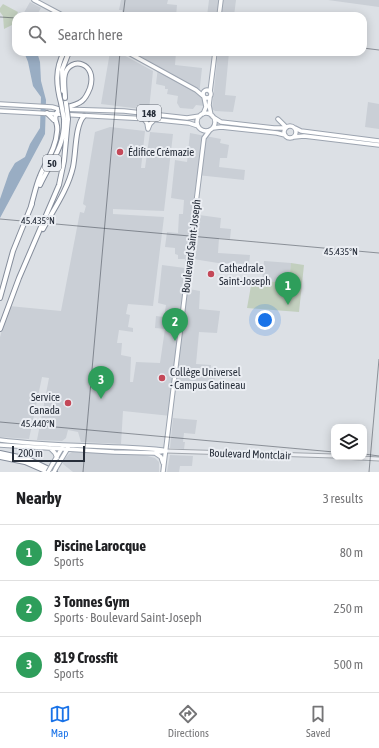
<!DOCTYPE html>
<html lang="en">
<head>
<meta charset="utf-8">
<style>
	body { margin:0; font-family:"Asap Condensed",sans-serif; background:#f6f6f6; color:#202124 }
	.controls { position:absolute; right:12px; bottom:12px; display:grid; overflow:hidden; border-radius:8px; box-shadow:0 2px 10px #0003 }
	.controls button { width:36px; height:36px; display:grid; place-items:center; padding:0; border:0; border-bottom:1px solid #e0e0e0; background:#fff; color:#202124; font:20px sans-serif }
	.scale { position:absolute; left:12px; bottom:10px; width:73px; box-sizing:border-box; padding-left:4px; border:2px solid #272e3a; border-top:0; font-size:11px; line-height:14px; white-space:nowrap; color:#272e3a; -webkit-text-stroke:3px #ebeef3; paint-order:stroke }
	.you { position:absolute; left:265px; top:320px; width:14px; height:14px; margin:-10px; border:3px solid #fff; border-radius:50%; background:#1a73e8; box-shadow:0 0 0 6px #1a73e833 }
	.badge { display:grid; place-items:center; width:26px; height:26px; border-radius:50%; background:#1a73e8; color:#fff; font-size:13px; font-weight:700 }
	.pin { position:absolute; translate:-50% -33px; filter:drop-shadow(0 1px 2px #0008) }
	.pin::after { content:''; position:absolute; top:21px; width:14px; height:12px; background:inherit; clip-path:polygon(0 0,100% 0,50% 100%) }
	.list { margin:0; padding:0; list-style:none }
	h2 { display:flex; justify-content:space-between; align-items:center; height:52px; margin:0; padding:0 16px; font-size:17px }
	h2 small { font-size:13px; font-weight:400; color:#757577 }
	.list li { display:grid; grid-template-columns:26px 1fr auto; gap:12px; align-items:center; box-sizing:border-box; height:56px; padding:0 16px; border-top:1px solid #e0e0e0 }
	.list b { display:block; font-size:15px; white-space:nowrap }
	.list p { margin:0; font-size:13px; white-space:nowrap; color:#757577 }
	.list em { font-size:13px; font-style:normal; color:#757577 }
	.icon { flex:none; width:22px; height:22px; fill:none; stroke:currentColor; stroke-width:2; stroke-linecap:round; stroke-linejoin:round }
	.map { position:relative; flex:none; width:379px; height:472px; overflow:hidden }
	.search { position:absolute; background:#fff; box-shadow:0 2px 10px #0003; left:12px; right:12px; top:12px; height:44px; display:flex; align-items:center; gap:10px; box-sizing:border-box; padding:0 14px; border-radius:12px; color:#757577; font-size:15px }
	.sheet { height:220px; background:#fff }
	nav { display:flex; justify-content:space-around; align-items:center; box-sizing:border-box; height:56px; border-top:1px solid #e0e0e0; background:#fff; font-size:11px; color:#757577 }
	nav a { display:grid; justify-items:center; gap:2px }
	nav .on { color:#1a73e8 }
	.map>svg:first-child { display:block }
	.built { fill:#cacfd6 }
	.green { fill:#c2cfbe }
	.water { fill:#99adc3 }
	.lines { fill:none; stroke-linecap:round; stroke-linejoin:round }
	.minor-casing { stroke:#a2a7ae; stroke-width:5 }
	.major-casing { stroke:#9ca4b0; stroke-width:5.5 }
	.highway-casing { stroke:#858d9b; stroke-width:6 }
	.minor { stroke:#eef0f4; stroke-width:3 }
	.major { stroke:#fff; stroke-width:3.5 }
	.highway { stroke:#fff; stroke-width:4 }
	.major-bridge-casing { stroke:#9ca4b0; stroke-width:5.5; stroke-linecap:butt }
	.highway-bridge-casing { stroke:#858d9b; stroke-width:6; stroke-linecap:butt }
	.major-bridge { stroke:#fff; stroke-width:3.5 }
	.highway-bridge { stroke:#fff; stroke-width:4 }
	.ticks { fill:none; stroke:#272e3a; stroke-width:1; stroke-opacity:0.45 }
	.poi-dot { fill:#c44858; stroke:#ebeef3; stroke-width:1.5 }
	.labels { text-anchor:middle; stroke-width:4; stroke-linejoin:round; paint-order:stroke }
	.shield { fill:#ebeef3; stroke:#626872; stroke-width:1 }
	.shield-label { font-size:10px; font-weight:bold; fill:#272e3a }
	.poi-label { font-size:11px; fill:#272e3a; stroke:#ebeef3; text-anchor:start }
	.street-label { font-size:11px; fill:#272e3a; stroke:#ebeef3 }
	.ticks-label { font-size:10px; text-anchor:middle; fill:#272e3a; stroke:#ebeef3; stroke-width:4; stroke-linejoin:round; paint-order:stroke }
</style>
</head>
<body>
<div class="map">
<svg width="379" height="472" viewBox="0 0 379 472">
	<rect width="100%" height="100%" fill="#dce0e5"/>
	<path class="built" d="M121 0H168L167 4 177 5 176 16H122V10H119Z
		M209 0H236L234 16H207Z
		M328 0H379V7L335 1Z
		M30 2 41 8 38 13V16H22Z
		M110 52H118L153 71 149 110 101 104Z
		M134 52H176L175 65 202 68 199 95 202 98 205 106 196 105 193 109 180 108 177 103 178 96 167 94 168 89H165V86L156 84 158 67Z
		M218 52H229L225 95 236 96 233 112 215 111 212 109Z
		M368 102 379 104V129L365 127Z
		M110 127 145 131 141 168H145L150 132 173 134 164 211 113 209V214L164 217 153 306 128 304 126 314 130 315 128 327 133 328V332L119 330 117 343H122L121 355 131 357 130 382H133L136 362 160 363 165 329 155 328 156 316 164 317 166 305 158 303 162 265 185 268 183 288 200 291 199 309 220 311 217 333 199 332 196 364 211 365 210 376 215 377 214 388 175 385 171 416 123 411 121 444 81 442 78 432 68 430 66 438 62 441 38 440H37L49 378 42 377 29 439 0 437V337L9 306 61 311 80 212 84 213 86 206 83 204 95 132Z
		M190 133 221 139 220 143 229 145 227 158H220L219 167 245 170 244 180 197 175 192 214 221 218 220 228 231 229 230 239 219 238 218 253 250 255 249 264 218 263 193 259 192 264 185 263V259H178V255L175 254V248L165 247 167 232 178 233 179 214H183L184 200 171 198 175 160 187 162Z
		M264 261 291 263 290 283 262 281Z
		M173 418 197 420 195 434 184 433 183 442H185L184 449 170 448Z
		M72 452 144 455 155 458 159 462V472H73L63 464V461L69 454Z
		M170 455 193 456 192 466H180L179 472H167Z"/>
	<path class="green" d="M3 4 18 12 12 25 4 29 3 16 0 12V8Z
		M291 263 304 265 299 312 247 308 252 280 289 283Z"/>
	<path class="water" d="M24 52H37L40 62 41 81 46 100 45 134 0 218V199L9 173 15 163 25 157 30 144 40 128 41 97 33 86 28 62Z"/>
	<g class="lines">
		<defs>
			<path id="minor" d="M166 451 334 456
				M342 457 379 459"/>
			<path id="major" d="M34 0 64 16
				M219 16 221 0
				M127 52 196 90 203 96
				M203 94a4 4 0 1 1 8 0a4 4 0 1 1-8 0Z
				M210 92 215 52
				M210 97 209 105 211 115
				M0 104 52 107 59 109 124 111 187 118 200 116
				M0 111 149 119 189 123 198 126
				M197 122a9 9 0 1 1 18 0a9 9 0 1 1-18 0Z
				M203 114 206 107 204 97
				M213 117 221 122 274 128H286
				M143 118 147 123 148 129 150 124 155 119
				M278 119 286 127
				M284 132a6 6 0 1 1 12 0a6 6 0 1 1-12 0Z
				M213 128 221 127 277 133 285 135
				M295 128 301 131 379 141
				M294 137 304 136 379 145
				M0 440C54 447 108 445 162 450L166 451
				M0 445 114 452 154 453 165 451
				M50 448 55 453 57 458
				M155 453 161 457 163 463
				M52 465 62 448
				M56 468 68 448
				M163 472 204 138 210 130"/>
			<path id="highway" d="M63 91 62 70 69 52
				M61 103C56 85 55 69 64 52
				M47 113 54 120
				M40 185C51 161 65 147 64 119
				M31 206C34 196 36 185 40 176 46 161 56 148 57 132 59 121 51 121 59 109 66 107 76 106 82 101 86 98 88 93 90 88 98 62 70 56 65 74 63 81 65 91 65 98
				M43 229C54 209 68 189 73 167 76 153 75 125 84 116
				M0 298 13 251 32 204
				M0 329 19 278 59 185 64 161 68 119
				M0 453 28 459 55 472
				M0 457 25 462 48 472"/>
		</defs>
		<use href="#minor" class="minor-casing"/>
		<use href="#major" class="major-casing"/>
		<use href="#highway" class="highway-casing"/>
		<use href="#minor" class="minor"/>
		<use href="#major" class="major"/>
		<use href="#highway" class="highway"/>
		<defs>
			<path id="major-bridge" d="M48 472 52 465
				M54 472 56 468"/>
			<path id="highway-bridge" d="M61 103 64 119
				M66 103 68 119"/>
		</defs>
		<use href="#major-bridge" class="major-bridge-casing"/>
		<use href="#highway-bridge" class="highway-bridge-casing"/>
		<use href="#major-bridge" class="major-bridge"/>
		<use href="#highway-bridge" class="highway-bridge"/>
	</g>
	<path class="ticks" d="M123 16 125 0M0 17 16 18M363 48 379 50M0 219 379 253M0 422 334 452M364 454 379 456M83 472 120 52M369 472 379 359"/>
	<g class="poi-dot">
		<circle cx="120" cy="152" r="4"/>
		<circle cx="211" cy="274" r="4"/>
		<circle cx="162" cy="378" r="4"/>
		<circle cx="68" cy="403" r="4"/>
	</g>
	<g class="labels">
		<g class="shield">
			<rect x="137" y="105" width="24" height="16" rx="3"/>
			<rect x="43" y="155" width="18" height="16" rx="3"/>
		</g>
		<g class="shield-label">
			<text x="149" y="117">148</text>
			<text x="52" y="167">50</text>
		</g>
		<g class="poi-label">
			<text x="128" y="156">Édifice Crémazie</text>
			<text x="219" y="272">Cathedrale<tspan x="219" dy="13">Saint-Joseph</tspan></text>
			<text x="170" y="376">Collège Universel<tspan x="170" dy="13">- Campus Gatineau</tspan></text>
			<text x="60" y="401" text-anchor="end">Service<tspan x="60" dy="13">Canada</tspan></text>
		</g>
		<g class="street-label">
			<text transform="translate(191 246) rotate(-83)" y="4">Boulevard Saint-Joseph</text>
			<text transform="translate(250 454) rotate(2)" y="4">Boulevard Montclair</text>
		</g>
	</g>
	<g class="ticks-label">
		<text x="38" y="224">45.435°N</text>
		<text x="341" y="255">45.435°N</text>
		<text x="38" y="427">45.440°N</text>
	</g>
</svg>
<div class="controls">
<button><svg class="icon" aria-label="layers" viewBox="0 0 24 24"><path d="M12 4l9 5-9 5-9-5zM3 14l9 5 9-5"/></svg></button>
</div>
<div class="scale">200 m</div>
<div class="you"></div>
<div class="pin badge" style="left:288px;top:305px;background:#2e9e5b">1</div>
<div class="pin badge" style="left:175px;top:341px;background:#2e9e5b">2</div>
<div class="pin badge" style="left:101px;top:399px;background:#2e9e5b">3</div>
<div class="search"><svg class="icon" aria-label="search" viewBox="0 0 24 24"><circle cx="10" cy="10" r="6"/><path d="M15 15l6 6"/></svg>Search here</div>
</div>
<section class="sheet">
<h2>Nearby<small>3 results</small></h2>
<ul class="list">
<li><span class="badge" style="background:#2e9e5b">1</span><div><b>Piscine Larocque</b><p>Sports</p></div><em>80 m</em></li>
<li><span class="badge" style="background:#2e9e5b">2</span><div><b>3 Tonnes Gym</b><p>Sports · Boulevard Saint-Joseph</p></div><em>250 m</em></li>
<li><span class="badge" style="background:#2e9e5b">3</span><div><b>819 Crossfit</b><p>Sports</p></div><em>500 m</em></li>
</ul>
</section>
<nav>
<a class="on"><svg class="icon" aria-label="map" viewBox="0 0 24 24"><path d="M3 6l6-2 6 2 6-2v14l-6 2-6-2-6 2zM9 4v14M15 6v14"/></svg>Map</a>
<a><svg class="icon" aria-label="directions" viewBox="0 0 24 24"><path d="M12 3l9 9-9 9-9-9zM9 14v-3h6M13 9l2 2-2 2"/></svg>Directions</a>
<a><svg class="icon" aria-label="saved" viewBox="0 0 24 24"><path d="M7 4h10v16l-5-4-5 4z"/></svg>Saved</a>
</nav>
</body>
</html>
